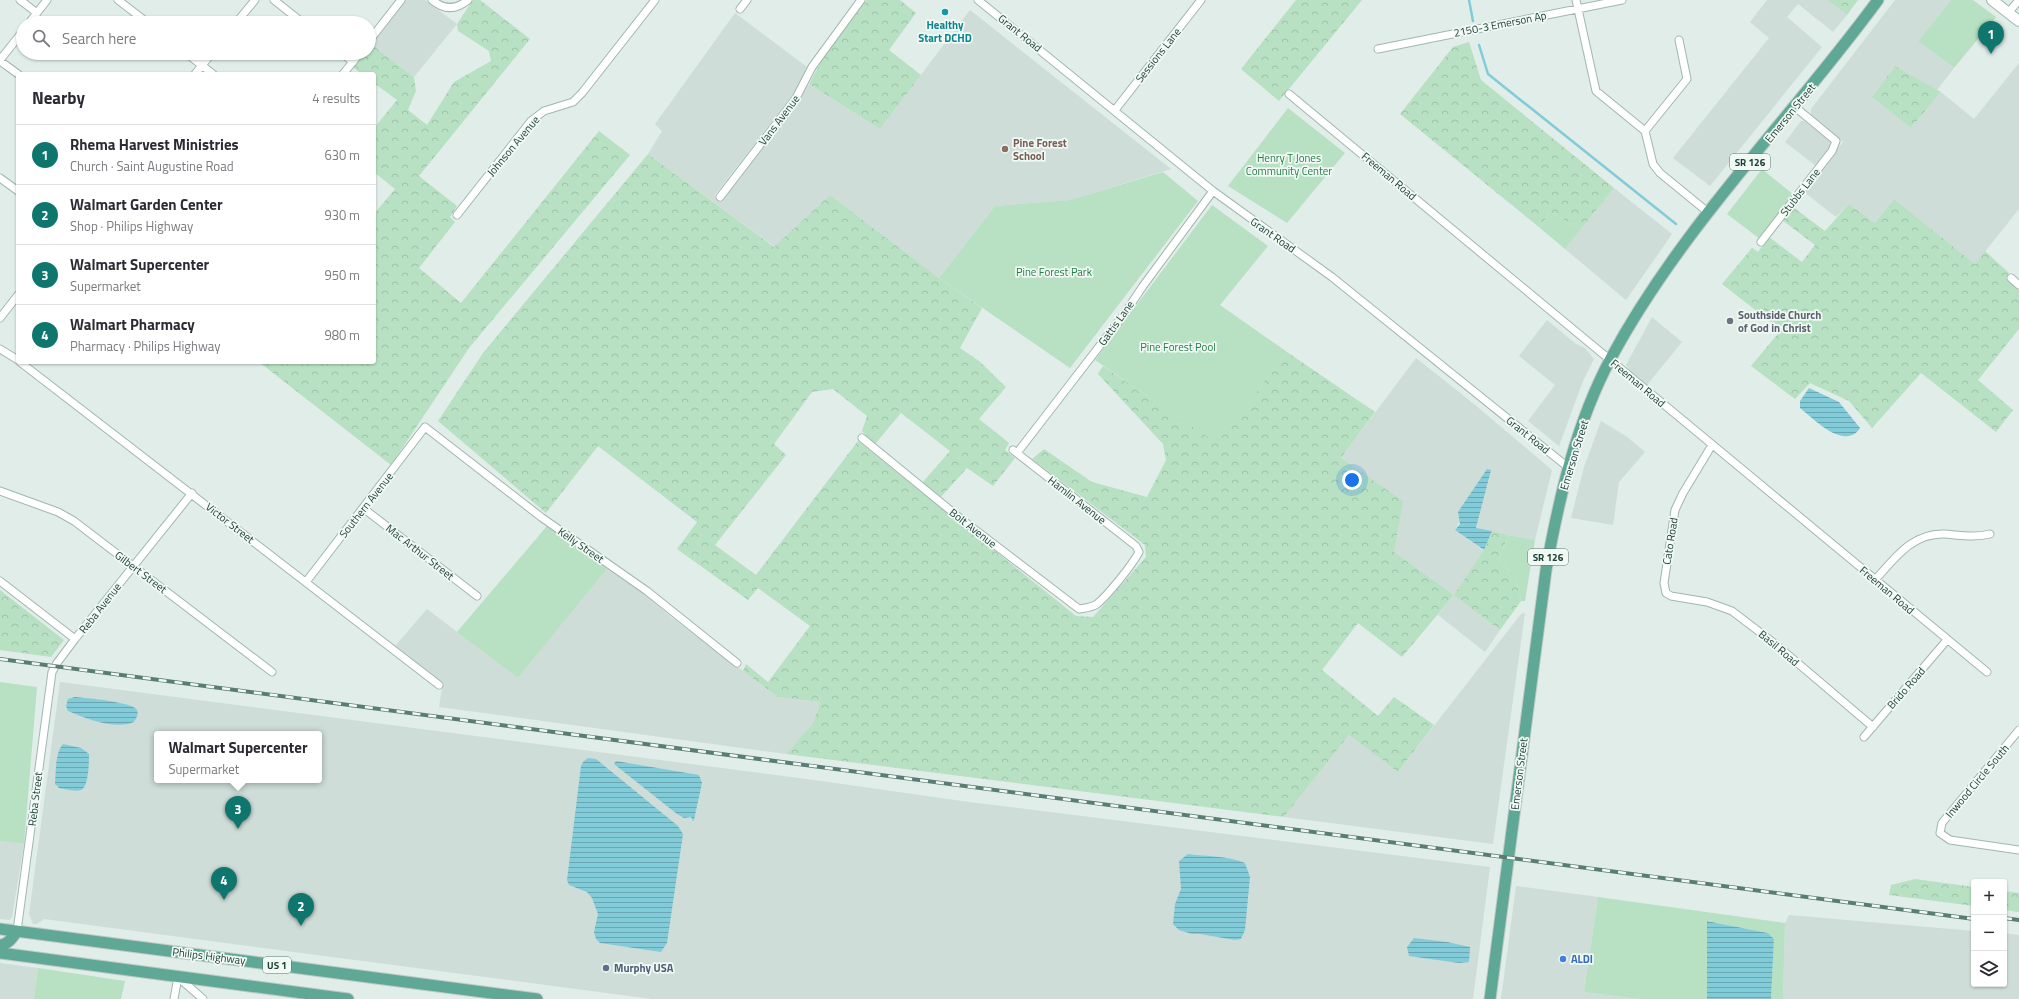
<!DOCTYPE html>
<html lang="en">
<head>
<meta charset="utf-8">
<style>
	body { margin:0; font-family:"Titillium Web",sans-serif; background:#f2f2f3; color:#2b2b33 }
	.controls { position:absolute; right:12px; bottom:12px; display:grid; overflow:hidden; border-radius:4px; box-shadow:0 1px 3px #0004 }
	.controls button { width:36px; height:36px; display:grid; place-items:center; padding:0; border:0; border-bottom:1px solid #e1e1e2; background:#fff; color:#2b2b33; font:20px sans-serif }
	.you { position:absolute; left:1352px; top:480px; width:14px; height:14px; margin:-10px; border:3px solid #fff; border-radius:50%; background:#1a73e8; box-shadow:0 0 0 6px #1a73e833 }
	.badge { display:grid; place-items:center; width:26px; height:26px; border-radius:50%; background:#0f766e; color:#fff; font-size:13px; font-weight:700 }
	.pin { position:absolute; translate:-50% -33px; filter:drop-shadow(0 1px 2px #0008) }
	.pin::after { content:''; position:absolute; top:21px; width:14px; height:12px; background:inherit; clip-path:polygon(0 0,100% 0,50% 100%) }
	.popup { position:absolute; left:154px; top:731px; width:168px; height:52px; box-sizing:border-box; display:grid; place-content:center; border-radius:4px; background:#fff; filter:drop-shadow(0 1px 3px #0005); font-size:13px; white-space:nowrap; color:#7c7c81 }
	.popup b { font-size:15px; color:#2b2b33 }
	.popup::after { content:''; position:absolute; left:50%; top:100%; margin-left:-8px; border:8px solid transparent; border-top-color:#fff }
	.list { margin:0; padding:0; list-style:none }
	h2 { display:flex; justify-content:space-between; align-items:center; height:52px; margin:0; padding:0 16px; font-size:17px }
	h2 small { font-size:13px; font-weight:400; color:#7c7c81 }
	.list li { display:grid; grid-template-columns:26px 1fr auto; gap:12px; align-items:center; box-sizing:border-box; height:60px; padding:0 16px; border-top:1px solid #e1e1e2 }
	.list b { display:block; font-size:15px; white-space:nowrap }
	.list p { margin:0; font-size:13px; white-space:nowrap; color:#7c7c81 }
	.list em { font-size:13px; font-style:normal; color:#7c7c81 }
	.icon { flex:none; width:22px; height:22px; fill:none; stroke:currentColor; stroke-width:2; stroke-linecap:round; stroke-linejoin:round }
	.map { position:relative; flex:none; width:2019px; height:999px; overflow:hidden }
	.search { position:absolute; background:#fff; box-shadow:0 1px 3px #0004; left:16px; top:16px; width:360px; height:44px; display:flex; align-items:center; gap:10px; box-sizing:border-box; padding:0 14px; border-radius:22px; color:#7c7c81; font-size:15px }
	.panel { position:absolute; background:#fff; box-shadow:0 1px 3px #0004; left:16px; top:72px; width:360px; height:292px; border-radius:4px }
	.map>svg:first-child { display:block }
	.built { fill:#ceddd7; fill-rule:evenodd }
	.green { fill:#b7e1c2 }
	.forest { fill:url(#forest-crowns) }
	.water { fill:url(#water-rules) }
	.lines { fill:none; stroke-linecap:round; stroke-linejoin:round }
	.stream { stroke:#82cbd9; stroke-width:2.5 }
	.street-casing { stroke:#a2b6af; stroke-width:9 }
	.secondary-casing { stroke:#9dbab0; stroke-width:12 }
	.primary-casing { stroke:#c0cac7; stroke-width:13 }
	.street { stroke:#fff; stroke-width:7 }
	.secondary { stroke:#fff; stroke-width:10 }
	.primary { stroke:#60a896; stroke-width:11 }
	.rail-casing { stroke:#597c73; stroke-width:4 }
	.rail { stroke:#f1f9f5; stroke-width:2.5; stroke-dasharray:8; stroke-linecap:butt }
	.culture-dot { fill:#0f9aa8; stroke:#f1f9f5; stroke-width:1.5 }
	.education-dot { fill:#8d6e63; stroke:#f1f9f5; stroke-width:1.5 }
	.worship-dot { fill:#6b7280; stroke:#f1f9f5; stroke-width:1.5 }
	.shop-dot { fill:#3f7fe0; stroke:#f1f9f5; stroke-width:1.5 }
	.service-dot { fill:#5c6f8a; stroke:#f1f9f5; stroke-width:1.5 }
	.labels { text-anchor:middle; stroke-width:3.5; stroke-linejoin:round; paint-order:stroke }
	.shield { fill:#f1f9f5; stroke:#5e7870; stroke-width:1 }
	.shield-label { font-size:10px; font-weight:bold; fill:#1f4037 }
	.street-label { font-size:11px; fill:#1f4037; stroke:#f1f9f5 }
	.culture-label { font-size:11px; font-weight:bold; fill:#0d838f; stroke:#f1f9f5 }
	.education-label { font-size:11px; font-weight:bold; fill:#785e54; stroke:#f1f9f5; text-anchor:start }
	.park-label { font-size:11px; fill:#247c46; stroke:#f1f9f5 }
	.worship-label { font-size:11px; font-weight:bold; fill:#5b616d; stroke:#f1f9f5; text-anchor:start }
	.shop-label { font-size:11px; font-weight:bold; fill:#366cbe; stroke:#f1f9f5; text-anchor:start }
	.service-label { font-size:11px; font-weight:bold; fill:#4e5e75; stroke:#f1f9f5; text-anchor:start }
</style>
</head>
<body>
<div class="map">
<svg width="2019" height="999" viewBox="0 0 2019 999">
	<defs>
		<pattern id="forest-crowns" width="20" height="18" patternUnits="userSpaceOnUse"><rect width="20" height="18" fill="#b7e1c2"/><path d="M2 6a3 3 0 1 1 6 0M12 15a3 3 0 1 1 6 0" fill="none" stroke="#9dc2a7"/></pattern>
		<pattern id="water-rules" width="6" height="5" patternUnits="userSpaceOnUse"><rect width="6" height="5" fill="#82cbd9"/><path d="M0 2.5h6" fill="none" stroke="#6aa6b1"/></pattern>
	</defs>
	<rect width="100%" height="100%" fill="#e0ede8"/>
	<path class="built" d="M405 0H425L457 24 414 77 371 44Z
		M1767 0H1827L1847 15 1833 32 1798 4 1787 17 1822 47 1710 186 1673 158 1769 38 1750 22Z
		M1895 0H1951L1918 41 1954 68 1937 90 1895 66 1873 96 1911 128 1941 92 1974 119 2019 63V209L1975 264 1894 199 1875 223 1849 204 1836 217 1804 192 1843 142 1811 115V109Z
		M970 10 1171 169 1070 200 995 206 939 278 830 195 775 247 648 154 662 131 655 124 735 13 807 67 797 89 714 196 721 201 809 84 880 129Z
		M1801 121H1804L1831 141 1830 149 1816 166 1785 142Z
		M1614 188 1672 234 1626 300 1565 249Z
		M1652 317 1682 342 1647 385 1631 373 1626 365Z
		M1547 320 1576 344 1585 348 1594 359 1583 381 1559 446 1528 421 1555 385 1519 356Z
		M1416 358 1474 404 1552 470 1535 540 1476 529 1490 470 1455 530 1484 551 1455 595 1500 630 1485 652 1438 615 1454 595 1394 552 1341 458Z
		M1601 421 1626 436 1645 452 1619 482 1613 525 1571 518 1584 467Z
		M607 569 643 593 672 618 778 697 820 702 813 723 786 754 439 707 443 683 395 646 427 609 518 678Z
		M1525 613 1493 844 1284 817 1349 735 1398 772 1521 614Z
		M60 682 814 780 969 802 1490 867 1473 999H652L44 919 37 924H33L29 914ZM157 734H319V780H157Z
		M0 841 24 844 12 917 9 920 0 919Z
		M1516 886 1598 897 1584 992 1639 999H1501Z
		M1789 915 1974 931V984H2004V933L2019 935V999H1783L1785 923Z
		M0 963 38 968 34 999H0Z"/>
	<path class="green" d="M1951 0H1973L1996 17 1954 68 1918 41Z
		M1288 108 1345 153 1287 223 1228 186Z
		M1762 169 1794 195 1760 239 1727 214Z
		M1163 172 1198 201 1070 368 939 278 995 206 1070 200Z
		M1212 205 1268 246 1220 305 1287 352 1217 444 1095 360Z
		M1550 212 1581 229 1565 249 1540 228Z
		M547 526 607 569 518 678 457 632Z
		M1508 535 1535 540 1525 601H1521L1515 575 1499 561Z
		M0 682 37 687 24 844 0 841Z
		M1598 897 1785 923 1783 999H1771L1774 939 1768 933 1708 921 1707 999H1639L1584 992Z
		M38 968 125 981 121 999H34Z"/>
	<path class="forest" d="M473 0H480L530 39 419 176 457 206 450 217 455 222 419 268 461 303 599 131 630 155 469 348 391 465 259 362H374V214L395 189 374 172V128L397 100 374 83V74H362L352 67 363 53H369L371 44 414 77 416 91 408 110 427 125 454 82 491 61 489 51 458 31 457 24Z
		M867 0H900L916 13 889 50 921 75 880 129 809 84 824 56Z
		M1296 0H1362L1279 101 1241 69Z
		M1827 0H1858L1847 15Z
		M1469 42 1481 80 1614 188 1581 229 1550 212 1540 228 1400 114 1453 47Z
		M1895 66 1941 92 1911 128 1872 97Z
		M648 154 774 247 830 195 939 278 982 308 960 348 979 361 1006 387 979 419 1009 443 1005 450 1015 458 993 486 967 468 941 497 922 483 950 451 901 413 875 444 862 431 867 416 833 389 812 392 774 444 786 455 715 545 756 575 858 441 1076 616 1093 617 1146 557 1145 545 1032 459 1044 449 1092 482 1147 497 1166 460 1163 444 1098 374 1103 366 1217 443 1287 352 1375 412 1341 458 1403 501 1394 552 1454 595 1484 550 1492 531 1508 535 1499 561 1515 575 1521 601 1500 630 1454 595 1402 657 1358 623 1322 670 1378 716 1394 697 1434 725 1398 772 1349 735 1284 817 786 754 813 723 820 702 778 697 743 671 746 664 768 682 810 626 758 588 748 600 677 549 697 522 598 446 546 513 438 421 483 353Z
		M1894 199 1975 264 1985 251 2009 273 2006 278 2019 290V329L1978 380 2013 410 1996 432 1921 373 1872 428 1849 401 1810 383 1795 399 1751 366 1781 330 1722 284 1752 248 1758 252 1769 237 1802 262 1815 245 1782 220 1793 207 1825 231 1849 204 1875 223Z
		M0 590 64 640 51 657 0 650Z
		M1915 879 1974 887V906L1889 895 1891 885Z
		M2004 891 2019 893V912L2004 910Z"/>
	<path class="water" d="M1809 388 1839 402 1860 428 1858 431C1841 448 1814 419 1800 408V401Z
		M1487 469 1491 470 1476 528 1492 531 1484 550 1455 530 1460 524 1458 512Z
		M75 697C85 698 134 702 137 710 139 715 136 718 134 722 115 730 87 719 68 711L66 706 68 699Z
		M63 744 81 748 89 754C89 761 89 787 81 790 74 792 65 789 59 788L55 784C56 772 55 753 63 744Z
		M588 758 596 759 678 826 683 834 667 943 661 952 600 943 596 939 594 932 598 914 592 898 587 892 569 885 567 880 581 766 583 762Z
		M616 761 699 775 702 783 694 820 693 821 691 817 684 818 677 814 614 764Z
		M1188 854C1208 857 1226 855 1245 863L1250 877 1245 930 1241 939 1235 940 1200 934H1192L1179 930 1173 924 1175 904 1181 889 1179 861Z
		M1707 921 1768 933 1774 939 1771 999H1707Z
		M1414 938 1447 942 1470 947 1469 962 1459 963 1409 956 1407 947Z"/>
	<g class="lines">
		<path class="stream" d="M1469 0 1473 21
			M1479 45 1488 74 1676 224"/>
		<defs>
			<path id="street" d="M20 0 37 13
				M118 0 148 23
				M274 0 303 23
				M432 0C444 10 456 10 468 0
				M978 0 1213 191 1332 277 1569 468
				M1576 0 1596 91 1645 131 1653 164 1660 173 1709 213
				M740 9 747 0
				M2008 13 2019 0
				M29 23 47 0
				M236 23 255 0
				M369 41 401 0
				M1378 49 1622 0
				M186 53 213 74
				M342 53 353 62
				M0 60 23 31
				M0 61 18 74
				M195 74 212 53
				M343 74 360 53
				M1289 94 1987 672
				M1115 110 1201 0
				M1645 131 1687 79 1679 40
				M0 178 18 191
				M720 197 796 98 812 67 861 0
				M457 215 531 121 544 111 573 102 582 93 655 0
				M1761 242 1832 151 1836 141 1795 107
				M2011 278 2019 285
				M0 318 18 295
				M0 349 18 360
				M20 362 439 685
				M862 438 961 519 1079 609C1085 608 1091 608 1097 604 1108 595 1133 564 1139 552L1136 546 1013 450
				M1712 445 1683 493 1675 510 1664 583 1666 593 1671 596 1707 602 1732 611 1774 643 1873 727
				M1017 453 1125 313 1143 286 1213 191
				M0 491 58 512 74 521 272 672
				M363 508 477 596
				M1875 580C1895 558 1912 533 1944 534 1960 535 1974 538 1990 534
				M0 581 75 639
				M306 582 425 427 541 517 647 591 737 663
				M2019 730 1942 823 1940 833 1950 840 2019 850
				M1864 737 1947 640
				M17 931 52 672 57 663 75 639 192 493
				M179 978 203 999
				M174 999 178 977"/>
			<path id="secondary" d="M1992 0 2019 21"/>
			<path id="primary" d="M0 929 537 999
				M0 945C8 945 13 937 17 931
				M0 953 348 999
				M1490 999 1546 570C1559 498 1576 423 1611 358 1682 226 1790 120 1878 0"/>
		</defs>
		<use href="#street" class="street-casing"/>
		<use href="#secondary" class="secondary-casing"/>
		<use href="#primary" class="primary-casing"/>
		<use href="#street" class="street"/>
		<use href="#secondary" class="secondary"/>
		<use href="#primary" class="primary"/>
		<defs>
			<path id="rail" d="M0 659 1974 919
				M2004 918 2019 920"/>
		</defs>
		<use href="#rail" class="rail-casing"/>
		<use href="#rail" class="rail"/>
	</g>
	<circle class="culture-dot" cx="945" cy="12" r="4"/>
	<circle class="education-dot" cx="1005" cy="149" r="4"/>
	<circle class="worship-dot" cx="1730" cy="321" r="4"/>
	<circle class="shop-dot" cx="1563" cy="959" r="4"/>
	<circle class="service-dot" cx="606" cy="968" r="4"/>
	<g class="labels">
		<g class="shield">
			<rect x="1730" y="154" width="40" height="16" rx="3"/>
			<rect x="1528" y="549" width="40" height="16" rx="3"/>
			<rect x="263" y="957" width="28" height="16" rx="3"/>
		</g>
		<g class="shield-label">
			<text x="1750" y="166">SR 126</text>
			<text x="1548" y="561">SR 126</text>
			<text x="277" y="969">US 1</text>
		</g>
		<g class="street-label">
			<text transform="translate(1500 24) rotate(-11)" y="4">2150-3 Emerson Ap</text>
			<text transform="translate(1020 33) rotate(39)" y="4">Grant Road</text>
			<text transform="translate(1158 55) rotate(-52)" y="4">Sessions Lane</text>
			<text transform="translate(1790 113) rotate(-51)" y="4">Emerson Street</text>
			<text transform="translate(779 120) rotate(-53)" y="4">Vans Avenue</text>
			<text transform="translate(513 146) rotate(-50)" y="4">Johnson Avenue</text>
			<text transform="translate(1389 176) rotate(40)" y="4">Freeman Road</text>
			<text transform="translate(1800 192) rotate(-52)" y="4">Stubbs Lane</text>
			<text transform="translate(1273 235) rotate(35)" y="4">Grant Road</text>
			<text transform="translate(1116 323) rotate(-54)" y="4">Gattis Lane</text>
			<text transform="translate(1638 383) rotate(40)" y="4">Freeman Road</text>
			<text transform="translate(1528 435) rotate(39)" y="4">Grant Road</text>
			<text transform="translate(1574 455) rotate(-73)" y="4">Emerson Street</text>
			<text transform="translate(1077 500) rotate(38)" y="4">Hamlin Avenue</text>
			<text transform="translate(366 505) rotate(-52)" y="4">Southern Avenue</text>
			<text transform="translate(230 523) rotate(38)" y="4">Victor Street</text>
			<text transform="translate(973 528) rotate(38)" y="4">Bolt Avenue</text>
			<text transform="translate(1670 541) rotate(-81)" y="4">Cato Road</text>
			<text transform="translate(581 545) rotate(35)" y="4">Kelly Street</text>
			<text transform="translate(420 552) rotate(38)" y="4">Mac Arthur Street</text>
			<text transform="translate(141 572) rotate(37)" y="4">Gilbert Street</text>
			<text transform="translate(1887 590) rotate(40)" y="4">Freeman Road</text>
			<text transform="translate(100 608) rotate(-52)" y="4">Reba Avenue</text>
			<text transform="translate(1779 648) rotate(40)" y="4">Basil Road</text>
			<text transform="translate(1906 688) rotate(-49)" y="4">Brido Road</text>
			<text transform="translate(1519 774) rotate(-83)" y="4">Emerson Street</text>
			<text transform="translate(1977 781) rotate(-50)" y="4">Inwood Circle South</text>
			<text transform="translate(35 799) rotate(-83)" y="4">Reba Street</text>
			<text transform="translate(209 956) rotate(7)" y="4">Philips Highway</text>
		</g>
		<g class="culture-label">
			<text x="945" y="29">Healthy<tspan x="945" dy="13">Start DCHD</tspan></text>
		</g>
		<g class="education-label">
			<text x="1013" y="147">Pine Forest<tspan x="1013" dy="13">School</tspan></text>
		</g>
		<g class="park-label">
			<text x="1289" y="162">Henry T Jones<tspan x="1289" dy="13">Community Center</tspan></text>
			<text x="1054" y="276">Pine Forest Park</text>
			<text x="1178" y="351">Pine Forest Pool</text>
		</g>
		<g class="worship-label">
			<text x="1738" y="319">Southside Church<tspan x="1738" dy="13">of God in Christ</tspan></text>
		</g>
		<g class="shop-label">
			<text x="1571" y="963">ALDI</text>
		</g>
		<g class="service-label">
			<text x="614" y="972">Murphy USA</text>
		</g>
	</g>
</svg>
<div class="controls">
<button>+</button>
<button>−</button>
<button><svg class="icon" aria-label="layers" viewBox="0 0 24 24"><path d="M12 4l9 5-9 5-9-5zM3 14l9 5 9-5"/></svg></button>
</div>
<div class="you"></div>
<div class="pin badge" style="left:1991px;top:54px">1</div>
<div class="pin badge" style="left:301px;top:926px">2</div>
<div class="pin badge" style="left:238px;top:829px">3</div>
<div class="popup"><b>Walmart Supercenter</b>Supermarket</div>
<div class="pin badge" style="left:224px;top:900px">4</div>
<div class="search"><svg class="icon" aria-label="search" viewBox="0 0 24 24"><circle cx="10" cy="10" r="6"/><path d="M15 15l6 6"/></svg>Search here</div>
<section class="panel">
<h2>Nearby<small>4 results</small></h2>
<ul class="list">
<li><span class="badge">1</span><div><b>Rhema Harvest Ministries</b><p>Church · Saint Augustine Road</p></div><em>630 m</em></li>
<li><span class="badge">2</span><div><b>Walmart Garden Center</b><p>Shop · Philips Highway</p></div><em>930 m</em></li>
<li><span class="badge">3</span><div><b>Walmart Supercenter</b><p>Supermarket</p></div><em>950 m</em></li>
<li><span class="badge">4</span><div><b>Walmart Pharmacy</b><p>Pharmacy · Philips Highway</p></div><em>980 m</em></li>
</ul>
</section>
</div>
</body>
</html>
